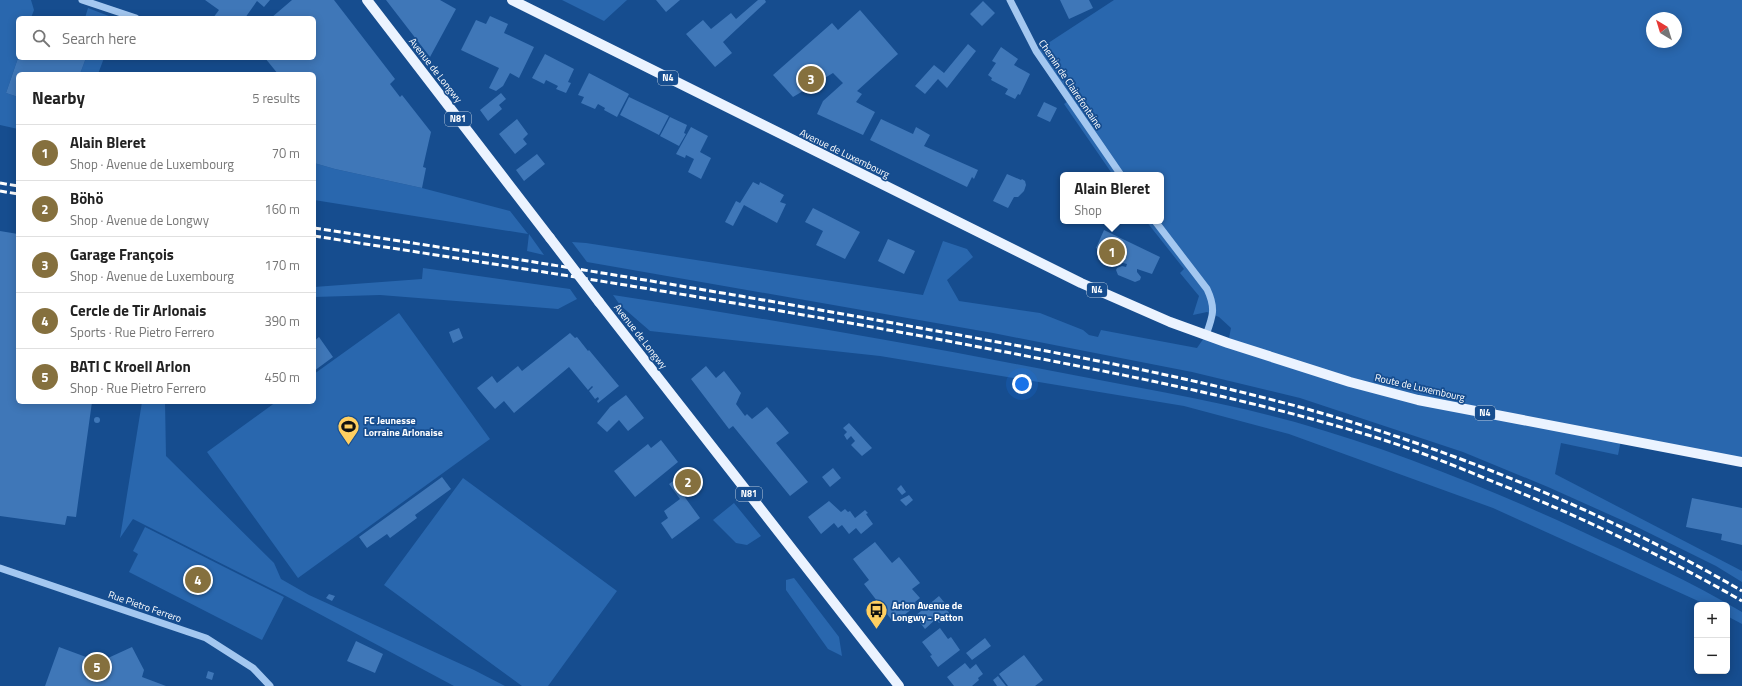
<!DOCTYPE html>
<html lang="en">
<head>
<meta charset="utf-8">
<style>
	body { margin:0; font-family:"Titillium Web",sans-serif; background:#f2f2f2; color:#222 }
	.controls { position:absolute; right:12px; bottom:12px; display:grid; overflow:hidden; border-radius:6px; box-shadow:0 2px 10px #0003 }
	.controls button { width:36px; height:36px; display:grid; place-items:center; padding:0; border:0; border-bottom:1px solid #e0e0e0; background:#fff; color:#222; font:20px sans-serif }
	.compass { position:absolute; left:1646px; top:12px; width:36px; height:36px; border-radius:50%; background:#fff; box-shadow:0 2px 10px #0003; rotate:322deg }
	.you { position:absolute; left:1022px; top:384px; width:14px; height:14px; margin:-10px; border:3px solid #fff; border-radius:50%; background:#1a73e8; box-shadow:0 0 0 6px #1a73e833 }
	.badge { display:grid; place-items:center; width:26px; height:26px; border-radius:50%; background:#85703e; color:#fff; font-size:13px; font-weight:700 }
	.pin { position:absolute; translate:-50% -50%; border:2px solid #fff; box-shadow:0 1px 4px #0006 }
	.popup { position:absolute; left:1060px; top:172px; width:104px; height:52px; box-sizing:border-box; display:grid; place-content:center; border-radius:6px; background:#fff; filter:drop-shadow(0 1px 3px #0005); font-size:13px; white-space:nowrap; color:#767676 }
	.popup b { font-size:15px; color:#222 }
	.popup::after { content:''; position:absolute; left:50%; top:100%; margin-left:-8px; border:8px solid transparent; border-top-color:#fff }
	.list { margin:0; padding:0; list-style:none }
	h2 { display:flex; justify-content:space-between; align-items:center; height:52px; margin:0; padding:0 16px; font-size:17px }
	h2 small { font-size:13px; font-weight:400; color:#767676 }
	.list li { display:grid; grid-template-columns:26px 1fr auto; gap:12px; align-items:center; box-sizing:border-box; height:56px; padding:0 16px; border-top:1px solid #e0e0e0 }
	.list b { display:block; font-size:15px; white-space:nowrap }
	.list p { margin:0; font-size:13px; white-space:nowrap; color:#767676 }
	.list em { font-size:13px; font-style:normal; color:#767676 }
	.icon { flex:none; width:22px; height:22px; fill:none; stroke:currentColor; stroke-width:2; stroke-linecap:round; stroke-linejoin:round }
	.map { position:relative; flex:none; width:1742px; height:686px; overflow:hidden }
	.search { position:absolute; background:#fff; box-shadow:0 2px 10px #0003; left:16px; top:16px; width:300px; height:44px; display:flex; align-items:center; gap:10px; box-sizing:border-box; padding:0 14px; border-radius:6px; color:#767676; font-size:15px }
	.panel { position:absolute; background:#fff; box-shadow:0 2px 10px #0003; left:16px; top:72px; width:300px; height:332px; border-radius:6px }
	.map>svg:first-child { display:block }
	.green { fill:#2967ae; fill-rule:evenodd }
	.building { fill:#3f77b8 }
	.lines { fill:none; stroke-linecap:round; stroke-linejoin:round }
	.minor { stroke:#a3c7f0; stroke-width:7 }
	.major { stroke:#ebf3ff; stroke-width:10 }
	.rail { stroke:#fff; stroke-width:3; stroke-dasharray:7 3; stroke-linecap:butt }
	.major-bridge { stroke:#ebf3ff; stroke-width:10 }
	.labels { text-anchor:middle; stroke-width:3.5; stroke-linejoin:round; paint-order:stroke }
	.shield { fill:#164d8f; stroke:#b9cadd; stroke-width:1 }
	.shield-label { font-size:9px; font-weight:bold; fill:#fff }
	.street-label { font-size:10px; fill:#fff; stroke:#164d8f }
	.poi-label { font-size:10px; font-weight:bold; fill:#fff; stroke:#164d8f; text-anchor:start }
</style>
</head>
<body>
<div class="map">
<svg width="1742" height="686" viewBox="0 0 1742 686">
	<rect width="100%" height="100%" fill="#164d8f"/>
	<path class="green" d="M0 0H31L34 10 31 18H18V58L6 93 18 97V129L0 125Z
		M562 0H627L604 21Z
		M1114 0H1742V462L1621 440 1618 455 1561 443 1555 474 1742 571V582L1716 566 1635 526 1548 487 1463 452 1300 398 1192 372 993 333 587 262 572 242 586 243 923 295 943 241 967 249 973 257 947 280 959 301 1040 313 1083 330 1089 335 1098 337 1101 330 1197 348 1206 335 1228 343 1231 328 1219 317 1207 312 1193 315 1199 296 1180 273 1184 269 1146 221H1161V175H1113L1064 104 1068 101 1036 51ZM1652 18H1676V42H1652Z
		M88 8 114 18H85Z
		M86 58H104L98 74H80Z
		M314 163 335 169 422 188 510 211 528 234 314 200Z
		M529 234 544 255 527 251Z
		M423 268 570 289 577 299 558 309 380 295 314 297V287L422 279Z
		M613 295C763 318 913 344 1063 373 1140 388 1219 401 1295 422 1394 450 1490 489 1583 532 1637 557 1691 582 1742 612V624L1727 616V605H1707L1493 508 1289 434 1184 406 880 356 650 331 620 305Z
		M399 313 490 439 298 578 207 452 276 402H314V374Z
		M142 402H165L166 456 274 563 281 579 309 595 474 670 505 686H454L284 595 133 519 120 538Z
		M463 478 617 591 548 686H522L384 585Z
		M734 503 761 536 747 545 736 543 713 520Z
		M145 527 284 597 262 640 129 572 138 554 133 551Z
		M794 578 839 637 842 656 828 649 786 590V580Z"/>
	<path class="building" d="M205 0H270L264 7 257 1 245 18H213L219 10Z
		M292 0H334L395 79 390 84 400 97 402 95 431 132 423 167 426 168 422 188 335 169 314 163V74H278L265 58H314V18H271Z
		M386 0H440L456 9 430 57Z
		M656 0H680L666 12Z
		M758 0H765L766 2 723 42 732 53 715 67 686 34 703 20 711 29 731 13 736 19Z
		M1060 0H1089L1093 8 1069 19Z
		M983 1 995 13 982 26 970 14Z
		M860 10 898 54 857 91 862 94 856 102 875 112 863 135 817 114 823 101 843 83 833 73 793 97 773 75 832 23 838 30Z
		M490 16 508 24 504 33 534 47 519 78 510 73 503 86 496 91 489 88 499 68 461 50 476 20 486 24Z
		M968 44 976 51 947 88 938 79 925 94 915 86 934 65 944 73Z
		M1001 47 1018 59 1014 65 1030 74 1020 95 1018 94 1015 99 1005 94 1008 89 991 80 992 78 988 75 996 63 992 61Z
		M545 54 574 69 568 82 571 83 566 93 556 89 558 86 546 80 544 84 532 78Z
		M18 58H86L80 74H18V97L6 93Z
		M589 73 629 94 617 117 604 110 605 108 598 104 595 109 581 103 584 97 578 95Z
		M501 93 506 99 499 105 502 109 488 121 480 110Z
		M629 97 669 116 659 135 620 115Z
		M1044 102 1057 108 1050 122 1037 116Z
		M670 117 687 125 684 133 686 134 679 146 660 136Z
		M517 119 528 134 523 139 527 144 515 154 499 134Z
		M881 119 913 134 916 127 930 135 924 146 978 170 974 179 972 177 967 187 870 140Z
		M691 127 708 136 700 152 711 158 701 179 688 172 694 159 686 155 685 158 676 154Z
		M537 154 545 164 524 181 516 170Z
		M1007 174 1021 180 1022 179 1025 181 1026 185 1024 191 1018 197H1014L1008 208 993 201Z
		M753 182 759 185 760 182 784 195 780 202 786 204 777 223 744 205 733 226 725 222 736 201 740 203Z
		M813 208 860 232 845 259 816 245 823 231 805 222Z
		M1104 230 1160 257 1152 274 1137 269V272L1141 277 1140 280 1135 282 1118 275 1116 270 1117 268 1122 266 1126 267 1127 264 1123 263V261L1096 248Z
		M0 231 18 234V402H92L76 517 67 516 65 525 0 516Z
		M888 239 915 251 904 274 878 261Z
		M459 328 463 338 453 343 449 332Z
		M570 333 575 338 577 337 588 351 589 350 619 386 598 403 597 401 599 399 598 397 595 399 589 391 593 387 592 386 588 390 569 367 514 413 504 401 495 409 477 388 492 376 497 383 518 366 522 371Z
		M319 337 333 357 314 371V341Z
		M706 366 716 378 724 371 741 393 736 404 745 416 747 414 752 419 767 407 789 433 776 443 808 482 790 496 733 426 729 429 691 379Z
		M626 395 644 418 628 431 619 420 607 432 597 423 610 407Z
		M94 420a3 3 0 1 1 6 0a3 3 0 1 1-6 0Z
		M849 423 872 448 862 456 851 445 855 441 851 436 847 440 844 435 847 432 843 428Z
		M661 440 678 462 635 497 614 471 648 444 651 448Z
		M833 468 841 478 830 487 822 477Z
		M686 472 697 487 684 496 700 518 672 539 661 523 668 518 664 511 680 499 669 484Z
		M442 477 451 489 415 515 417 518 390 538 387 534 367 548 359 537Z
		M901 485 906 492 902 495 897 489Z
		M909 495 913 500 906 506 900 500Z
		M1692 498 1742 508V545L1721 540 1722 534 1686 527Z
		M829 501 841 512 845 509 848 512 850 511 855 518 865 510 868 513 866 514 873 524 861 534 856 528 849 534 842 525 838 528 834 523 821 534 808 517Z
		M875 542 892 563 899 557 920 583 912 589 920 598 915 602 917 605 894 623 864 584 869 580 853 559Z
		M329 594 335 596 332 601 326 598Z
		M939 596 949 608 947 610 950 614 939 623 936 619 925 629 915 616Z
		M940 628 948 639 951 637 960 650 938 667 930 656 932 655 922 642Z
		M985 638 991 646 972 660 966 653Z
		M356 641 383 654 375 673 347 661Z
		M59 647 105 664 108 658 132 647 144 670 142 677 166 686H45Z
		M1024 655 1043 680 1035 686H1008L999 674Z
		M965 663 970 669 976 664 983 674 978 678 979 680 972 686H954L947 677Z
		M208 671 214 673 212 680 206 678Z
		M998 676 1006 686H997L993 680Z"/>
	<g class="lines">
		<path class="minor" d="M82 0 136 18
			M1010 0 1036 51 1121 175
			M1155 221 1207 289C1216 308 1213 316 1206 335
			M0 568 206 638 253 668 270 686"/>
		<path class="major" d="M367 0 550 238
			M512 0 1081 283 1170 322 1228 343 1350 382 1418 400 1742 462
			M599 302 899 686"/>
		<path class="rail" d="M0 183 18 186
			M0 191 18 194
			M314 228C520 259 726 292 931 330 1054 352 1176 374 1296 406 1447 447 1607 512 1742 591
			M314 236C520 268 727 300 932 338 1078 366 1225 392 1368 435 1411 448 1453 465 1494 482 1579 516 1662 555 1742 601"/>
		<path class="major-bridge" d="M550 238 599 302"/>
	</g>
	<defs>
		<symbol id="stadium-pin" viewBox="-11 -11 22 30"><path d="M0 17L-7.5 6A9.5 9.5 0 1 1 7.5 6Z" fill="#ffcf61" stroke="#164d8f"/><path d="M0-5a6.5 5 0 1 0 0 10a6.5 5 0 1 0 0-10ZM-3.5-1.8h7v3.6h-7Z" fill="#111"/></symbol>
		<symbol id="bus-pin" viewBox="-11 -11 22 30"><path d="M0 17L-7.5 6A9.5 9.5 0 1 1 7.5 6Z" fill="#ffcf61" stroke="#164d8f"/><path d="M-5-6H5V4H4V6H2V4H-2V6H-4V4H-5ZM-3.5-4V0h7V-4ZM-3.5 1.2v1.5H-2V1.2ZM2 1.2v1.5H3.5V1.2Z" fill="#111"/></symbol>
	</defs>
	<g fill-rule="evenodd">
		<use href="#stadium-pin" x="336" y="414" width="25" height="34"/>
		<use href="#bus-pin" x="864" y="598" width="25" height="34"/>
	</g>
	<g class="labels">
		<g class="shield">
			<rect x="658" y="71" width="20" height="14" rx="3"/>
			<rect x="445" y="112" width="26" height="14" rx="3"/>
			<rect x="1087" y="283" width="20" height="14" rx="3"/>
			<rect x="1475" y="406" width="20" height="14" rx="3"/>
			<rect x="736" y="487" width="26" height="14" rx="3"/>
		</g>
		<g class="shield-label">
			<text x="668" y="81">N4</text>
			<text x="458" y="122">N81</text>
			<text x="1097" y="293">N4</text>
			<text x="1485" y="416">N4</text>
			<text x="749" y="497">N81</text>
		</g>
		<g class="street-label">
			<text transform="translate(436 70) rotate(52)" y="4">Avenue de Longwy</text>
			<text transform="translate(1071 84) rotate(56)" y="4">Chemin de Clairefontaine</text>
			<text transform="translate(845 153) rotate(26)" y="4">Avenue de Luxembourg</text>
			<text transform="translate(641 336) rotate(52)" y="4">Avenue de Longwy</text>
			<text transform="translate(1420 387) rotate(13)" y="4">Route de Luxembourg</text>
			<text transform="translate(145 606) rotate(19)" y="4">Rue Pietro Ferrero</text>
		</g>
		<g class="poi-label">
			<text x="364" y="424">FC Jeunesse<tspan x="364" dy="12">Lorraine Arlonaise</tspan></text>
			<text x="892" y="609">Arlon Avenue de<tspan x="892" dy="12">Longwy - Patton</tspan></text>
		</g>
	</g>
</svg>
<div class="controls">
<button>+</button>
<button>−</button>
</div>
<svg class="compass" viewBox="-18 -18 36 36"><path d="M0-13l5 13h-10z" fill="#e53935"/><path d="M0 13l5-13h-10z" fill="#767676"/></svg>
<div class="you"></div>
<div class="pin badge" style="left:1112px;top:252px">1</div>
<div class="popup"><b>Alain Bleret</b>Shop</div>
<div class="pin badge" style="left:688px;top:482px">2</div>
<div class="pin badge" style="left:811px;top:79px">3</div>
<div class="pin badge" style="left:198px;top:580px">4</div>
<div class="pin badge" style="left:97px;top:667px">5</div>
<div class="search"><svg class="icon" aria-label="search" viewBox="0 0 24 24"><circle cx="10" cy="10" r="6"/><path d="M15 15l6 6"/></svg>Search here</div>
<section class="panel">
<h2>Nearby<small>5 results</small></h2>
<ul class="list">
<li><span class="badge">1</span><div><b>Alain Bleret</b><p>Shop · Avenue de Luxembourg</p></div><em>70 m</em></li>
<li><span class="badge">2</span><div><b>Böhö</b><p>Shop · Avenue de Longwy</p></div><em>160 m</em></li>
<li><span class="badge">3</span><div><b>Garage François</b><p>Shop · Avenue de Luxembourg</p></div><em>170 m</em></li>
<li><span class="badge">4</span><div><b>Cercle de Tir Arlonais</b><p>Sports · Rue Pietro Ferrero</p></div><em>390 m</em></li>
<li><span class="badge">5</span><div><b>BATI C Kroell Arlon</b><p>Shop · Rue Pietro Ferrero</p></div><em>450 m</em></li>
</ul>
</section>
</div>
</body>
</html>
